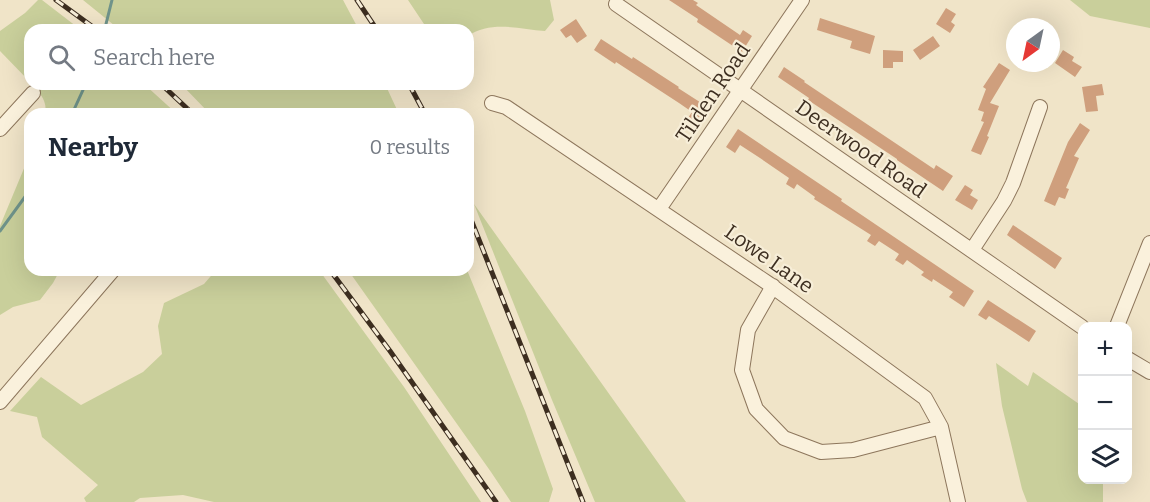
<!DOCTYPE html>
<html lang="en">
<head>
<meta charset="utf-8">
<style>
	body { margin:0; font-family:Bitter,serif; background:#f6f6f7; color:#1f2937 }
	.controls { position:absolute; right:18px; bottom:18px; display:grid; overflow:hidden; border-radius:12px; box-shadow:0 6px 24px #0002 }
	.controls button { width:54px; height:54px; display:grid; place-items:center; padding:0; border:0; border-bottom:2px solid #e0e1e3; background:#fff; color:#1f2937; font:30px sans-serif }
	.compass { position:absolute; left:1006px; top:18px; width:54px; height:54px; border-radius:50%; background:#fff; box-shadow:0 6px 24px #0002; rotate:213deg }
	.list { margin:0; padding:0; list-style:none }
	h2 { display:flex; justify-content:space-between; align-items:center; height:78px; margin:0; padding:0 24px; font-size:26px }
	h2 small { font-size:20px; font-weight:400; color:#747a83 }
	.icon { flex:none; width:33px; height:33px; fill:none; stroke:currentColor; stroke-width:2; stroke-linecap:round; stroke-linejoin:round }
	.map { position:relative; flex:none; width:1150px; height:502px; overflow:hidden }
	.search { position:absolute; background:#fff; box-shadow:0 6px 24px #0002; left:24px; top:24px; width:450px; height:66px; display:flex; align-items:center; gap:15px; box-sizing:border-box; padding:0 21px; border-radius:18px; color:#747a83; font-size:22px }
	.panel { position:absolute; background:#fff; box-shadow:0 6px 24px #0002; left:24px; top:108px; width:450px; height:168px; border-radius:18px }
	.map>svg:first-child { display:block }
	.green { fill:#c9cf9b }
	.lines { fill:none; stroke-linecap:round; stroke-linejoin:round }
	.stream { stroke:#6f938a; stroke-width:3 }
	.building { fill:#cf9f7d }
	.minor-casing { stroke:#8d765c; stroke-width:16 }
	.minor { stroke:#faf1dc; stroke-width:14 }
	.rail-casing { stroke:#3d2e20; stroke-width:5 }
	.rail { stroke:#f7eed8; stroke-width:3; stroke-dasharray:9; stroke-linecap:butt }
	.labels { text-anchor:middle; stroke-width:4.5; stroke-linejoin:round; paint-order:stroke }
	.street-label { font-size:21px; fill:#3d2e20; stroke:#f7eed8 }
</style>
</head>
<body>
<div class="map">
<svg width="1150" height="502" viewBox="0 0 1150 502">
	<rect width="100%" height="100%" fill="#f0e4c8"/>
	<path class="green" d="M38 0H42L81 30H30V82L0 51V31L25 13Z
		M83 0H343L359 30H120Z
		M408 0H550L554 20 545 31C519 29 491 20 468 36V30H428Z
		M1070 0H1150V28L1090 16Z
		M32 84H144L177 114H45C48 102 40 93 32 84Z
		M181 84H385L399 114H210Z
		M30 154V270H60L53 283 40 300 13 307 0 315V226Z
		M474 204 686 502H595L552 400Z
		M216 270H319L404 387 481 502H214L183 495 140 498 134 502H86L84 498 98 485 42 437 37 417 10 411 41 377 81 405 143 372 162 354 158 326 164 303 204 284Z
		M348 270H467L525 411 553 489 549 502H511L491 472Z
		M996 363 1028 386 1033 372 1082 406V480H1103V502H1027L1022 489 1002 406Z"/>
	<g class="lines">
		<path class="stream" d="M106 24 112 0
			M72 114 83 90 84 84
			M0 231 30 190"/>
	</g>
	<path class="building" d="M669 0H693L698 3 696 5 740 35 743 30 752 36 742 52 697 22 698 19Z
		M946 8 956 14 951 22 955 25 950 33 936 24Z
		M820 18 875 36 870 54 850 48 852 41 817 30Z
		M576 19 587 36 577 43 571 35 566 38 560 30Z
		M933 36 940 46 920 60 913 50Z
		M601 39 632 59 633 57 659 74 679 87 678 88 706 106 696 122 688 118 692 112 679 103 616 62 615 64 594 50Z
		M883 50 903 51V62H893V68H883Z
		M1063 50 1074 57 1072 61 1082 67 1075 77 1055 63Z
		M999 63 1010 70 990 103 999 106 987 136 989 137 981 155 971 151 984 122 981 121 984 112 978 110 986 89 983 87Z
		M784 67 805 81 804 82 934 169 936 165 953 176 943 191 897 160V159L808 100 809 98 778 77Z
		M1102 84 1104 95 1096 96 1098 111 1086 112 1082 87Z
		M1080 123 1090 130 1074 156 1079 158 1066 188 1069 189 1065 199 1059 197 1055 206 1044 201 1068 142Z
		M738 129 842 199 841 201 974 291 964 307 949 297 953 292 933 279 932 282 921 275 924 272 907 260 903 265 895 260 899 254 879 241 875 246 867 241 871 235 814 199 815 197 797 184 794 189 786 184 789 178 760 158 740 145 735 153 726 147Z
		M965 185 973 190 970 195 978 200 972 210 955 200Z
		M1013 225 1062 258 1055 269 1007 235Z
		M988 300 1036 331 1029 342 989 316 986 320 978 315Z"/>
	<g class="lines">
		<defs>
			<path id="minor" d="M616 4 1082 327
				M492 103 506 107 769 284 925 398 941 427 958 502
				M0 129 33 93
				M659 209 802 0
				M972 250 1004 201 1013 183 1040 107
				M773 286 748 330 742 370 756 409 784 438 821 452 853 450 941 427
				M1117 326 1150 243
				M1128 359 1150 372
				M0 402 113 270"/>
		</defs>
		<use href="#minor" class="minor-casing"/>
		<use href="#minor" class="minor"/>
		<defs>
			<path id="rail" d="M56 0 97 30
				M357 0 377 30
				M161 84 193 114
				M409 84 425 114
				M468 212 583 502
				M330 270 390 351 496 502"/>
		</defs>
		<use href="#rail" class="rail-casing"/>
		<use href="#rail" class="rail"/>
	</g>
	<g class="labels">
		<g class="street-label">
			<text transform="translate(713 93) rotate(-56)" y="7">Tilden Road</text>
			<text transform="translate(861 149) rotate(35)" y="7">Deerwood Road</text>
			<text transform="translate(769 259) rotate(35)" y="7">Lowe Lane</text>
		</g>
	</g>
</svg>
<div class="controls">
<button>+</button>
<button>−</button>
<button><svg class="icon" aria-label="layers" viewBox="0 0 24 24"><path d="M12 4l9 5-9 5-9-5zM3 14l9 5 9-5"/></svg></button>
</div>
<svg class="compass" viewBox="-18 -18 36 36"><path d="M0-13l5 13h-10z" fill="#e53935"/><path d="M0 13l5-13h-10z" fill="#747a83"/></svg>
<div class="search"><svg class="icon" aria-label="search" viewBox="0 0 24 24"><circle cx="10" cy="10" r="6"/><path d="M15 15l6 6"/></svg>Search here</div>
<section class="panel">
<h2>Nearby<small>0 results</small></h2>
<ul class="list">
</ul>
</section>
</div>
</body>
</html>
